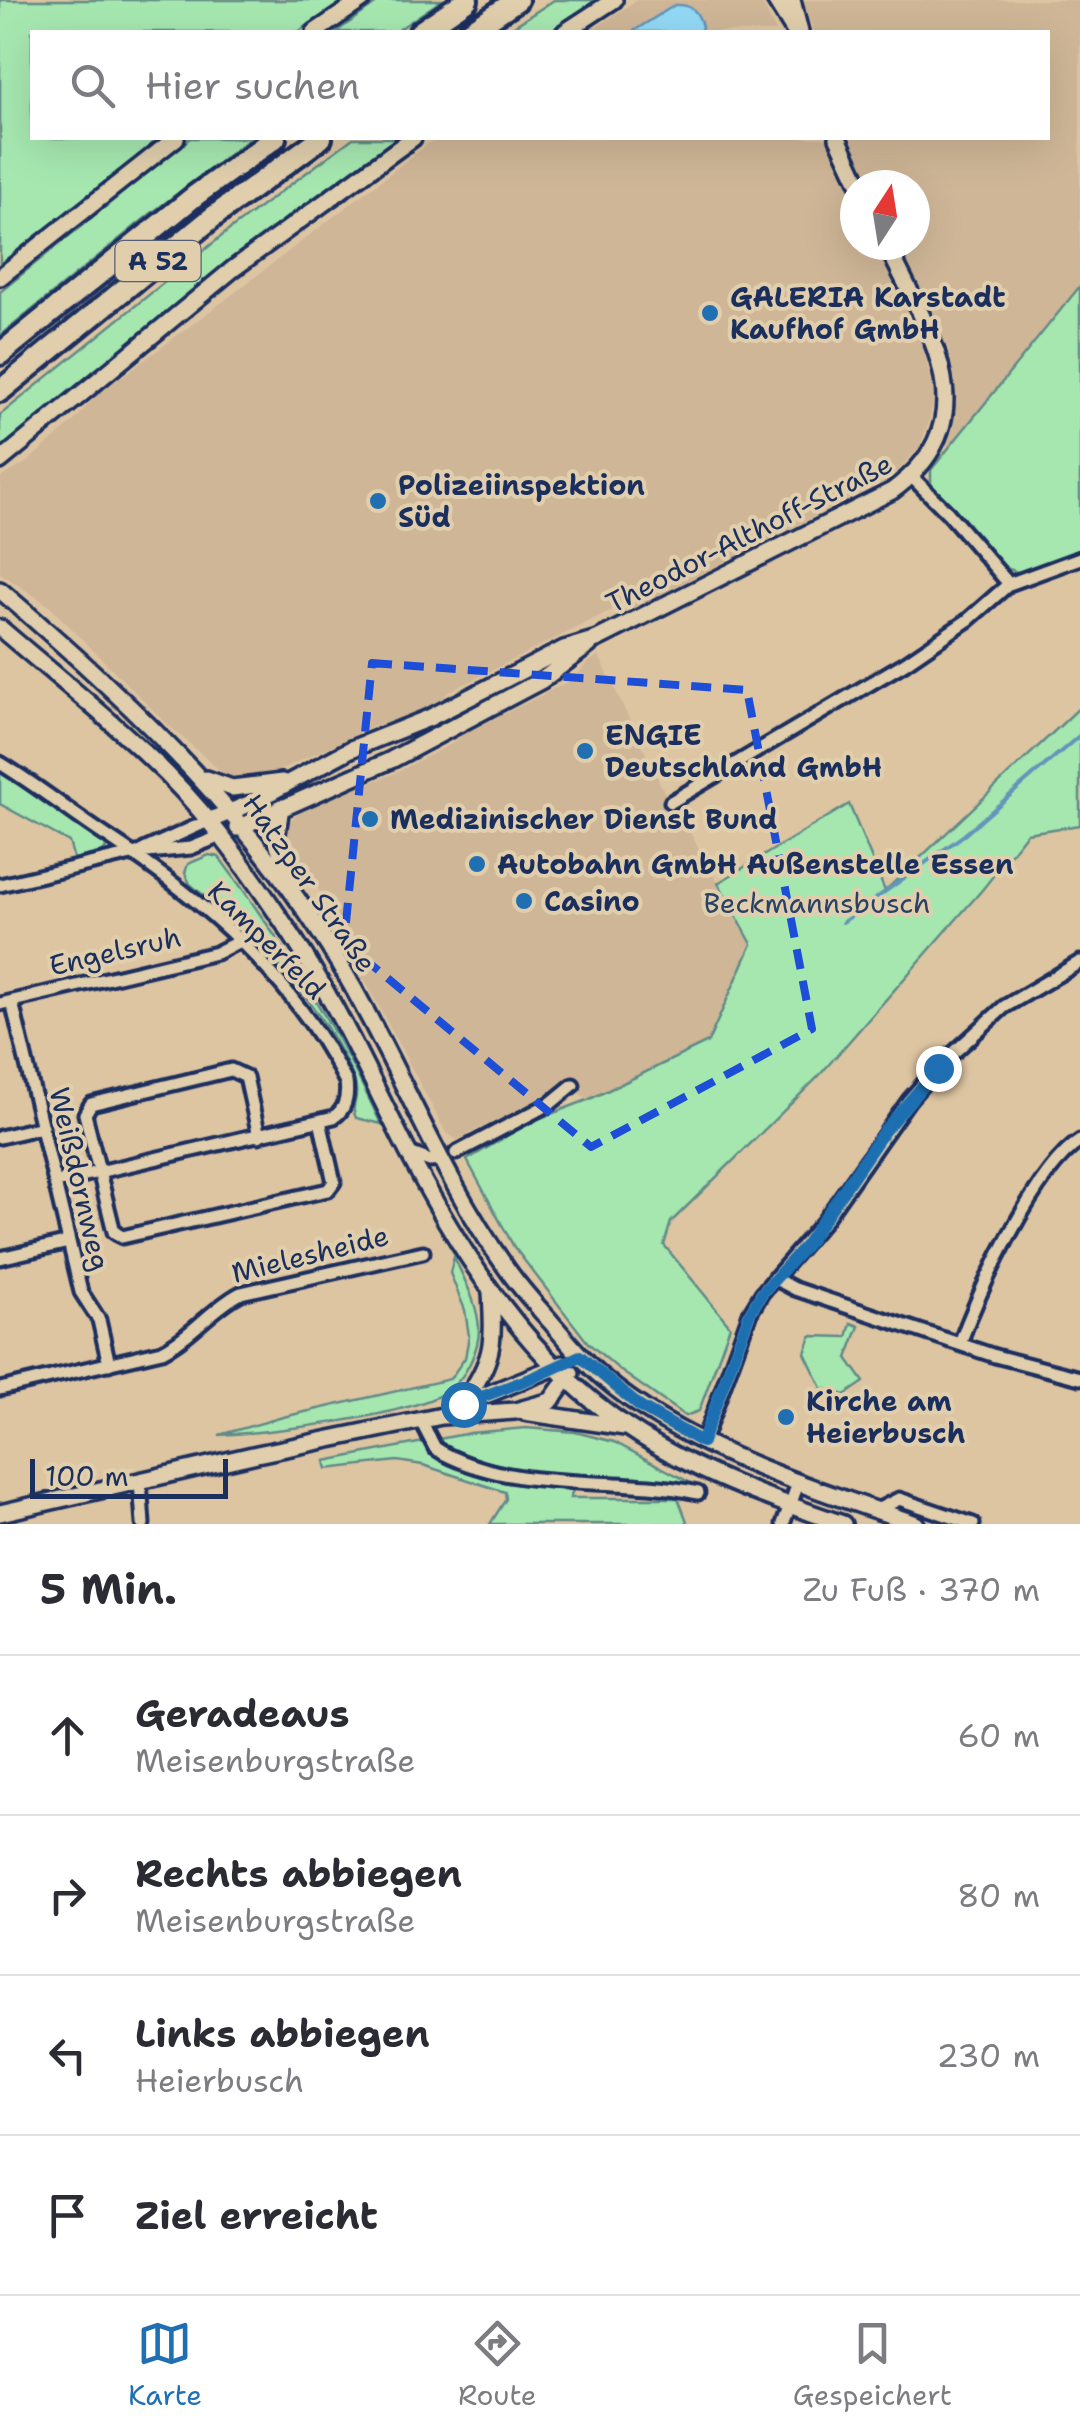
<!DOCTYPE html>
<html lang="de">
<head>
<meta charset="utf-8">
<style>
	body { margin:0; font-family:"Shantell Sans",sans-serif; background:#f2f2f3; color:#2b2b33 }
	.compass { position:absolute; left:840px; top:170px; width:90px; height:90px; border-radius:50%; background:#fff; box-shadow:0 10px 40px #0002; rotate:12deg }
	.scale { position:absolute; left:30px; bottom:25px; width:198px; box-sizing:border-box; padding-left:10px; border:5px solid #1b2f5e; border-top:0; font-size:28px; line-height:35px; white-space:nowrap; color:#1b2f5e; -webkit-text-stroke:8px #e0ceac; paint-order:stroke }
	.stop { position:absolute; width:30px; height:30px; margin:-22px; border:8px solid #1f6fb2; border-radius:50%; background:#fff }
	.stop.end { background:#1f6fb2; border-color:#fff; box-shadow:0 2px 10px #0008 }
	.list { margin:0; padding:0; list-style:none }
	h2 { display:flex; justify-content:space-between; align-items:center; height:130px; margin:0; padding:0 40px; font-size:42px }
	h2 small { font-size:32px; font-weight:400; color:#7c7c81 }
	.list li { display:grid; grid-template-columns:65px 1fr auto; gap:30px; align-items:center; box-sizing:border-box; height:160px; padding:0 40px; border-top:2px solid #e1e1e2 }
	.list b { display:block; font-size:38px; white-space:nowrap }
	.list p { margin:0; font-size:32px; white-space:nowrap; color:#7c7c81 }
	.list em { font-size:32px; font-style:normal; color:#7c7c81 }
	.icon { flex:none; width:55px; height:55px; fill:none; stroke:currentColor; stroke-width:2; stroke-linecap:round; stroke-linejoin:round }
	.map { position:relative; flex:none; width:1080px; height:1524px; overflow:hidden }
	.search { position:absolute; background:#fff; box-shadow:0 10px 40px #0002; left:30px; right:30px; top:30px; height:110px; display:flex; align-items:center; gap:25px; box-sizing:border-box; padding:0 35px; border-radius:0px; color:#7c7c81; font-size:38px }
	.sheet { height:770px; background:#fff }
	nav { display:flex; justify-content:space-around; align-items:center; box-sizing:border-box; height:140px; border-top:2px solid #e1e1e2; background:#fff; font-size:28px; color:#7c7c81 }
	nav a { display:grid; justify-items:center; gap:5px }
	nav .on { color:#1f6fb2 }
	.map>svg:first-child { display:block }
	.built { fill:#cfb697 }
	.green { fill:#a6e7b0; stroke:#608b87; stroke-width:2.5 }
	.water { fill:#93d9f5; stroke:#6395b9; stroke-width:2.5 }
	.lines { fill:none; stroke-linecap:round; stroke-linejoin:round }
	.stream { stroke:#6395b9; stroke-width:4 }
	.street-casing { stroke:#1b2f5e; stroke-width:19 }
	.secondary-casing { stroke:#1b2f5e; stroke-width:22 }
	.highway-casing { stroke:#1b2f5e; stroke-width:28 }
	.street { stroke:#e0ceac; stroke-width:11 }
	.secondary { stroke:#e0ceac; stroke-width:15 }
	.highway { stroke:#e0ceac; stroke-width:20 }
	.route { stroke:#1f6fb2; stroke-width:12 }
	.marked { fill:none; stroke:#1d4ed8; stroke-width:8; stroke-dasharray:20 12; stroke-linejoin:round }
	.poi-dot { fill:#1f6fb2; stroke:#e0ceac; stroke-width:4 }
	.labels { text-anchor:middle; stroke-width:8; stroke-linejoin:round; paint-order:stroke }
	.shield { fill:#e0ceac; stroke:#565f75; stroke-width:2.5 }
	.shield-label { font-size:25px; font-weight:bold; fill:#1b2f5e }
	.poi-label { font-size:28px; font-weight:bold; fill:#1b2f5e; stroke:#e0ceac; text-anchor:start }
	.street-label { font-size:28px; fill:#1b2f5e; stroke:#e0ceac }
	.park-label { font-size:28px; fill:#294166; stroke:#e0ceac }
</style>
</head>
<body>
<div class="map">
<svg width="1080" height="1524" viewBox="0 0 1080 1524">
	<rect width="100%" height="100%" fill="#dec5a2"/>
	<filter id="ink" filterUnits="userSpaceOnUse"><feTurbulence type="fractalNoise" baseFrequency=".01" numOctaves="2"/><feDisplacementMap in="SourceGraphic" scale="20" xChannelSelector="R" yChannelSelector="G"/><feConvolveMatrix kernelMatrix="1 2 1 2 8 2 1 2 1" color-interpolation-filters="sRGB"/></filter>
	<g filter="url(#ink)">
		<path class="built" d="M637 0H761L776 32H589Z
			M803 0H1080V286L946 450 954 425 956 383 948 348 900 245H915V185H872L851 138H1048V32H814Z
			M436 138H826L855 201V245H875L924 350 934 397 929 423 919 448 892 477 631 609 625 610 622 605 447 693 436 708 383 729 375 725 272 774 238 779 226 776 166 723 48 605 0 573V478L26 463 73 422 96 396 229 297Z
			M599 656 671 806 675 805 752 944 708 1042 590 1099 563 1086 457 1140 445 1131 338 930 329 904 290 850 285 826 305 807 393 774 451 744 465 733 574 679 588 662Z"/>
		<path class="green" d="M0 0H345L298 32H32V138H163L0 264Z
			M381 0H442L395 32H336Z
			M554 0H597L549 32H505Z
			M190 138H251L149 215 0 336V292Z
			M353 138H397L242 252 0 451V415L228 231Z
			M1080 286V551L1020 573 1001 566 931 492V470Z
			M1080 707V825L1027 833 982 890 817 1078 671 1222 664 1245 730 1326 699 1411 685 1416 621 1371 588 1343 514 1247 467 1160 530 1122 590 1099 708 1042 752 944 718 883 849 804 885 891Z
			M0 771 46 799 104 841 106 848 103 852 74 859 69 842 0 804Z
			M209 855 219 857C282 941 337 1028 381 1124L356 1118C350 1106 358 1101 356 1088 355 1076 343 1056 337 1045 302 980 247 931 190 884L185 873 188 864Z
			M454 1257C464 1279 478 1304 479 1329 479 1349 466 1377 450 1389 416 1416 266 1433 219 1435L283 1417 450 1379 465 1358 469 1336 465 1310 450 1273Z
			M851 1323 859 1326 847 1358 864 1382 845 1395 822 1388 805 1353 811 1336 847 1337Z
			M526 1428 575 1432 614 1442 691 1483 577 1480 570 1498H678L688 1524H490L506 1499 505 1492 423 1465 397 1461 327 1469 325 1461 470 1433Z"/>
		<path class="water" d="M675 5C691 4 699 11 702 28L699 32H632Z"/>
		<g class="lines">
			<path class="stream" d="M843 922 964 835 1080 735"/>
			<defs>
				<path id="street" d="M912 477 948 513 1009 584
					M0 763C38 786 71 813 108 837 205 901 293 977 346 1082 348 1096 346 1109 334 1117L56 1182
					M671 802 905 663 968 620 1009 584 1080 558
					M144 850 208 821
					M0 885 136 853 191 848 221 836
					M12 1002 81 1292 99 1320 109 1364
					M0 1004 216 953 240 941
					M259 1136 246 1077 231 1070 91 1104 85 1114 114 1232 122 1237 328 1190 334 1182 320 1121
					M0 1137 42 1127
					M409 1153 430 1161 441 1160
					M456 1153 551 1103 573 1085
					M0 1258 69 1242
					M774 1278 795 1289 995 1356 1080 1378
					M960 1343C979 1292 1035 1169 1080 1141
					M0 1389 162 1351C192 1336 212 1308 241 1293L423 1252
					M422 1423 435 1448 443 1453C522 1494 614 1475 698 1493
					M703 1442 750 1313 762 1293 824 1221 909 1100 937 1068 1004 1007 1080 962
					M140 1481 143 1524
					M877 1510 899 1499 973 1524
					M783 1524 799 1481"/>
				<path id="secondary" d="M775 0 795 32
					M792 0 800 32
					M315 32 362 0
					M565 32 614 0
					M838 138 860 185
					M0 277 176 138
					M0 461 233 269 413 138
					M0 590C135 705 263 827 351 984 404 1078 444 1181 507 1269 520 1288 536 1305 551 1322 567 1341 583 1361 602 1377 685 1449 813 1488 916 1524
					M0 628C50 671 102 712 149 757 199 803 240 859 278 915 331 990 367 1072 409 1154 463 1258 530 1362 629 1428 694 1472 770 1499 843 1524
					M207 779 232 788 282 782
					M281 807 276 840 291 879
					M208 821 249 804 351 749 429 718 564 649 597 639 892 491C992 418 927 331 887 245
					M238 828 391 760 542 680 589 645
					M463 1404C494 1357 494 1347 491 1292
					M524 1412 625 1427
					M446 1414 463 1404 563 1364
					M0 1513 257 1454 442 1416 515 1411 551 1401 571 1373"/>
				<path id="highway" d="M420 32 467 0
					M469 32 517 0
					M0 354 196 195 275 138
					M0 391 213 217 321 138"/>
			</defs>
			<use href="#street" class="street-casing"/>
			<use href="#secondary" class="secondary-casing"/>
			<use href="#highway" class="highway-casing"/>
			<use href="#street" class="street"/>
			<use href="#secondary" class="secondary"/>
			<use href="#highway" class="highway"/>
		</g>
	</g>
	<g class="lines" filter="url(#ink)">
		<path class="route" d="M463 1404 537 1376 580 1356 640 1407 702 1442 750 1313 762 1293 806 1245 884 1131 938 1068"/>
	</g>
	<path class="marked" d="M372 663 747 690 812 1029 591 1147 344 942Z"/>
	<g class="poi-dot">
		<circle cx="710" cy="313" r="10"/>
		<circle cx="378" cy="501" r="10"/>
		<circle cx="585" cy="751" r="10"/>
		<circle cx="370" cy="819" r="10"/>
		<circle cx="477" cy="864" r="10"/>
		<circle cx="524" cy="901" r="10"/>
		<circle cx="786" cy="1417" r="10"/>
	</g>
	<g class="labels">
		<rect class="shield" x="115.5" y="241" width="85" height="40" rx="8"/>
		<g class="shield-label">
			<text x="158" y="270">A 52</text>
		</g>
		<g class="poi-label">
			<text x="730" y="307">GALERIA Karstadt<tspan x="730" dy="32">Kaufhof GmbH</tspan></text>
			<text x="398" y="495">Polizeiinspektion<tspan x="398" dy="32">Süd</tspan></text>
			<text x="605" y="745">ENGIE<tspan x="605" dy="32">Deutschland GmbH</tspan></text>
			<text x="390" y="829">Medizinischer Dienst Bund</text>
			<text x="497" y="874">Autobahn GmbH Außenstelle Essen</text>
			<text x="544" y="911">Casino</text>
			<text x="806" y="1411">Kirche am<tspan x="806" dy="32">Heierbusch</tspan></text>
		</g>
		<g class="street-label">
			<text transform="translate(749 533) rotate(-27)" y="10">Theodor-Althoff-Straße</text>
			<text transform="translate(310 883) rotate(55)" y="10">Hatzper Straße</text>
			<text transform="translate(267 940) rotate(45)" y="10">Kamperfeld</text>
			<text transform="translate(115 951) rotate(-13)" y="10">Engelsruh</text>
			<text transform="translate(80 1179) rotate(77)" y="10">Weißdornweg</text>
			<text transform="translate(310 1254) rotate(-14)" y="10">Mielesheide</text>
		</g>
		<g class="park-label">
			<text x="817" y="913">Beckmannsbusch</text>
		</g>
	</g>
</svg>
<svg class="compass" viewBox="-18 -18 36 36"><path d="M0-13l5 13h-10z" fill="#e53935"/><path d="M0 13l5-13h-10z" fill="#7c7c81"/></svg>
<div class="scale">100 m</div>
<div class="stop" style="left:463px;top:1404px"></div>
<div class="stop end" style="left:938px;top:1068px"></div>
<div class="search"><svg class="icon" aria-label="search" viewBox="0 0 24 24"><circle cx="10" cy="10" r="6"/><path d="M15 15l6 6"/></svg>Hier suchen</div>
</div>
<section class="sheet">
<h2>5 Min.<small>Zu Fuß · 370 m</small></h2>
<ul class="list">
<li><svg class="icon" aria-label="ahead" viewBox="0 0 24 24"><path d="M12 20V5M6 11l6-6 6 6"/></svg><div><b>Geradeaus</b><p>Meisenburgstraße</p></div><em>60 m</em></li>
<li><svg class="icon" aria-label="right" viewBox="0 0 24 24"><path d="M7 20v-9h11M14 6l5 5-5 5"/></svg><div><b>Rechts abbiegen</b><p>Meisenburgstraße</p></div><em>80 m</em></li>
<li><svg class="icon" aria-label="left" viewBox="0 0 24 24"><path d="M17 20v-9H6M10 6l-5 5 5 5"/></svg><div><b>Links abbiegen</b><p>Heierbusch</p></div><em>230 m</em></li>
<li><svg class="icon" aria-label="arrive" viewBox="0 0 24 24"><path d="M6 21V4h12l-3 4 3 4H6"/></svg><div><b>Ziel erreicht</b></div></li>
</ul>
</section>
<nav>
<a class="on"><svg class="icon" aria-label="map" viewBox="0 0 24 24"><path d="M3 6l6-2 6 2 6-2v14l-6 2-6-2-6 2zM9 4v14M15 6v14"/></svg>Karte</a>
<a><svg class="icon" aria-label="directions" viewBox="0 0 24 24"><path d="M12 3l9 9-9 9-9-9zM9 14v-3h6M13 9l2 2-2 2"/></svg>Route</a>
<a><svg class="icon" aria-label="saved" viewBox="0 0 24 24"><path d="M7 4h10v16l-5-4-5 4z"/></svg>Gespeichert</a>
</nav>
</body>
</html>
